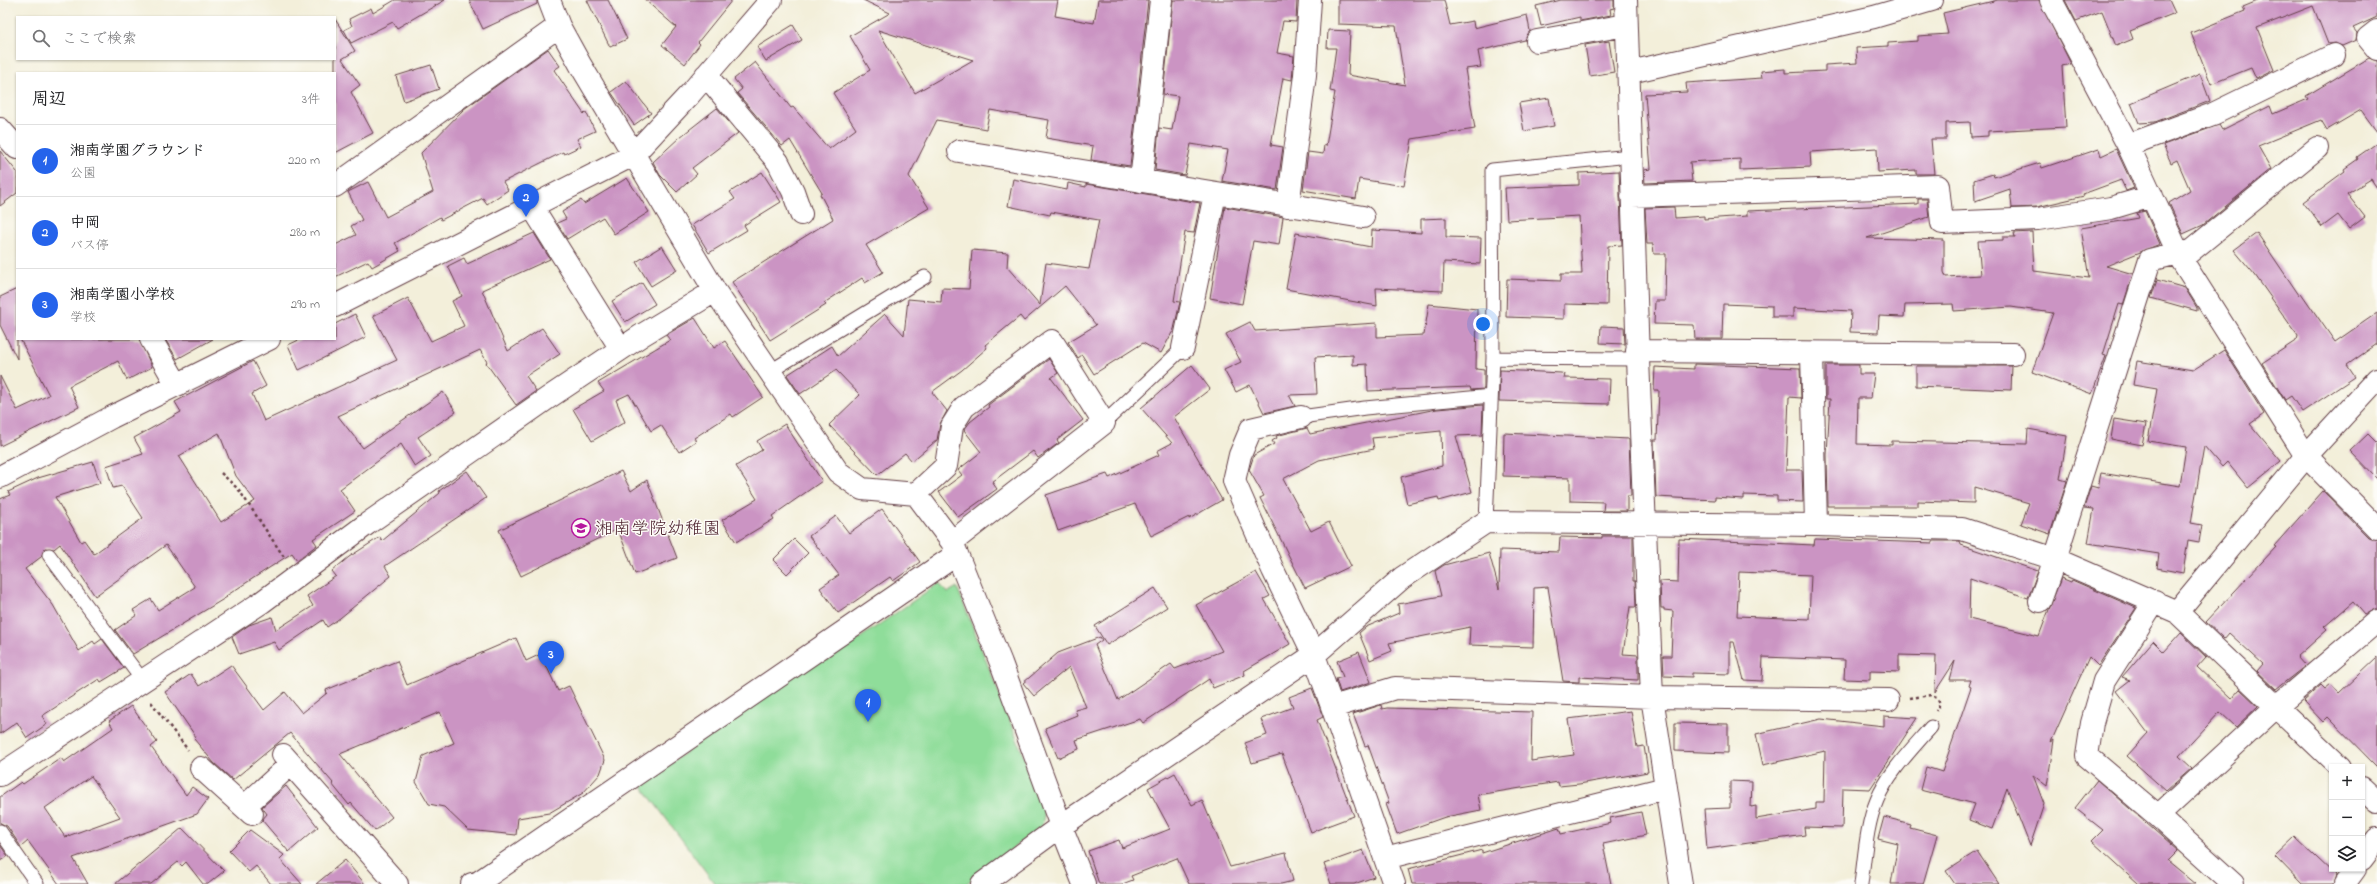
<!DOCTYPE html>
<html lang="ja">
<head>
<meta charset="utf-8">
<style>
	body { margin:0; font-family:"Indie Flower","Klee One",sans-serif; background:#f6f6f6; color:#202124 }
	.controls { position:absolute; right:12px; bottom:12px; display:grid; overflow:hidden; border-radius:0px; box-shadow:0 1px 3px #0004 }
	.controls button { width:36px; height:36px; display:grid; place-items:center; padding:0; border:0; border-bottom:1px solid #e0e0e0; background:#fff; color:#202124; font:20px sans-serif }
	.you { position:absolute; left:1483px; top:324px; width:14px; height:14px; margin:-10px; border:3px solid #fff; border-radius:50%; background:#1a73e8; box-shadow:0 0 0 6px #1a73e833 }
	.badge { display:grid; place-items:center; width:26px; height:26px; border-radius:50%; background:#2563eb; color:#fff; font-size:13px; font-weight:700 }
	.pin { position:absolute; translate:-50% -33px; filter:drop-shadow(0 1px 2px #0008) }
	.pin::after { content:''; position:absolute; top:21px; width:14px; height:12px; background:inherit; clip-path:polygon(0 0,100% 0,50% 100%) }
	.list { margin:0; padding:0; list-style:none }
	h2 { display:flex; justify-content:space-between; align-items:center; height:52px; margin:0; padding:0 16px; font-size:17px }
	h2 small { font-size:13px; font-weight:400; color:#757577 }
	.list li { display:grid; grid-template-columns:26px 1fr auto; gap:12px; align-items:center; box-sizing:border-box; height:72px; padding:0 16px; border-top:1px solid #e0e0e0 }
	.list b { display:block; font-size:15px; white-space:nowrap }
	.list p { margin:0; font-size:13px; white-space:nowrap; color:#757577 }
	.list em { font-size:13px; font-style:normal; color:#757577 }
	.icon { flex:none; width:22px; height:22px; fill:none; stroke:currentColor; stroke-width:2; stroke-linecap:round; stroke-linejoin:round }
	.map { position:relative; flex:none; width:2377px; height:884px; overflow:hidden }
	.search { position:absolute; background:#fff; box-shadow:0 1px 3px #0004; left:16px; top:16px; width:320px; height:44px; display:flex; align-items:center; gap:10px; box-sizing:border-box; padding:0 14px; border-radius:0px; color:#757577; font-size:15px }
	.panel { position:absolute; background:#fff; box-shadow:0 1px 3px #0004; left:16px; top:72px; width:320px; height:268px; border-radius:0px }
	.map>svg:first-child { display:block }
	.green { fill:#8fdd9a; stroke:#6c7e62 }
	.building { fill:#cb94c3; fill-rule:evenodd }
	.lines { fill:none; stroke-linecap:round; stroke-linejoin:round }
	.service-casing { stroke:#633e45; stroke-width:15 }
	.minor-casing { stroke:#633e45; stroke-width:24 }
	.tertiary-casing { stroke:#633e45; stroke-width:24 }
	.path { stroke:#633e45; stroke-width:2.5; stroke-dasharray:3 3; stroke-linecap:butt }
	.service { stroke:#fff; stroke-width:13 }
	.minor { stroke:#fff; stroke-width:22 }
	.tertiary { stroke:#fff; stroke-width:22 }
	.labels { text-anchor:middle; stroke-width:3; stroke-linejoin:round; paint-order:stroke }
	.poi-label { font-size:18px; fill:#4a1f2b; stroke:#fdfcf7; text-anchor:start }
</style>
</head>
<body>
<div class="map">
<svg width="2377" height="884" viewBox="0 0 2377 884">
	<rect width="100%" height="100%" fill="#fdfcf7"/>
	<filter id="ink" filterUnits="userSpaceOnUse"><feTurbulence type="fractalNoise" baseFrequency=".025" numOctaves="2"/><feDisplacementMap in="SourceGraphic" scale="8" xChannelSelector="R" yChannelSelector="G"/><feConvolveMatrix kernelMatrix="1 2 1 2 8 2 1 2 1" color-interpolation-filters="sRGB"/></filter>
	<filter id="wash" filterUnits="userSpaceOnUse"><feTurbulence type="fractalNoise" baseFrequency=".012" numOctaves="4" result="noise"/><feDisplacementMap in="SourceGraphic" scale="16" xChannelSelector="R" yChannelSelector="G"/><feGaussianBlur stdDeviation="0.9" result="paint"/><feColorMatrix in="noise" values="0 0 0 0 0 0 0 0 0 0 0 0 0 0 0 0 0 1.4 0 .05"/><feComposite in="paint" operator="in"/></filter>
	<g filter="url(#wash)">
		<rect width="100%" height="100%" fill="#f3efda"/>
		<path class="green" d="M939 583 947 593 957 587 1045 810 1042 826 966 884H715L641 785 812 659 828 660Z"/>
		<g id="blocks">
			<path class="building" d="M395 0H445L397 28 393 22 351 43 344 30 352 26 349 19 371 8 373 13Z
				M469 0H537V4L483 29Z
				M587 0H608L627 39 610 47Z
				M645 0H732L698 42 700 44 685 64 662 45 676 27Z
				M863 0H1058L1055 16 1094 23 1098 0H1148L1130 166 1091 160 1093 146 1046 138 1049 120 990 110 986 129 937 120 909 176 929 208 866 245 883 272 865 283 862 278 824 303 826 305 770 340 732 282 833 219 820 194 822 193 790 140 782 146 737 93 742 89 734 79 755 62 791 108 793 107 829 149 856 129 833 93 870 70 850 36 890 13ZM878 30 973 60 915 93Z
				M1173 0H1297L1296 22 1283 21 1277 53 1294 56 1292 80 1283 78 1271 145 1283 147 1277 190 1222 181 1228 150 1191 144 1185 175 1155 170 1159 128 1172 130 1178 96 1163 94Z
				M1338 0H1444L1450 25 1473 21 1474 28 1527 15 1530 31 1525 40 1478 51 1481 67 1465 69 1475 129 1412 139 1404 186 1359 179 1356 199 1303 190 1308 152 1323 154 1324 145 1326 146 1335 92 1330 91 1336 48H1327L1328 30 1350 31 1348 75 1405 85 1396 26 1338 24Z
				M1561 0H1614V8L1610 9 1611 15 1580 21V17L1541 26 1536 6Z
				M1998 0H2039L2071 64 2062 66 2066 127 1988 131V136L1971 137 1970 122 1946 123V139H1931L1934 174H1916V170L1878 172 1877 148 1810 152 1811 167 1740 170V159L1690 162 1692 181 1645 183 1644 170 1651 169 1645 94 1687 92 1686 83 1762 78 1761 71 1785 69V73L1825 71V65L1857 63 1856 48 1888 46V43L1918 41V36L1948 34 1943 13Z
				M2065 0H2169L2175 13 2130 31 2133 39 2116 46 2102 11 2076 21Z
				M2260 0H2377V17L2353 28 2357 33 2356 40 2342 46 2335 43 2328 44 2313 6 2257 28 2274 70 2256 79 2251 68 2211 84 2191 33 2245 11 2243 7Z
				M335 19 355 51 342 59 360 85 351 92 373 133 335 153Z
				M793 25 802 40 766 61 757 47Z
				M1609 41 1614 72 1590 76 1585 45Z
				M548 49 560 66 554 70 584 114 586 112 595 131 577 139 581 146 564 154 563 152 503 182 508 190 487 204 483 198 441 220 440 217 395 243 400 251 372 267 368 261 335 277V245L356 235 351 226 362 220 348 192 368 182 386 217 433 192 421 153 464 109Z
				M2369 58 2377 61V132L2361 110 2327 130 2321 120 2258 146 2271 169 2203 225 2183 234 2169 203 2190 190 2177 160 2171 163 2163 145 2219 125 2222 130 2270 106 2273 114 2308 99 2306 96Z
				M431 65 439 89 404 101 396 76Z
				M2200 74 2210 101 2155 122 2139 123 2131 103Z
				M626 81 651 113 634 125 611 92Z
				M1549 98 1554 126 1524 131 1519 103Z
				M717 108 738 133 692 168 697 174 677 192 660 175 653 162 680 137Z
				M2377 143V188L2371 179 2347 194 2365 217 2349 229 2338 215 2322 227 2303 202 2345 171 2344 169 2358 159 2357 157Z
				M2099 149 2101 156 2116 149 2134 188 2126 191 2121 180 2083 194 2084 196 2037 207 2012 208 2010 189 1975 201 1974 180 1993 174 1994 177 2040 163 2042 168Z
				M0 151 17 172V193L0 206Z
				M1619 171 1622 245 1608 246 1607 305 1564 304V319L1506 317 1507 279 1561 281V274H1582L1579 216 1507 220 1505 188 1579 185V173Z
				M762 172 781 202 744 225 747 230 709 253 692 225 735 199 730 192Z
				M627 178 649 212 614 234 603 217 567 239 557 223 566 219 562 212 581 200 584 204Z
				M1013 179 1067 190 1068 183 1086 187V184L1200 203 1194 233 1185 232 1174 301 1180 302 1174 329 1161 353 1143 343 1094 374 1082 355 1078 358 1068 342 1096 325 1065 286 1024 321 1020 316 985 345 987 348 962 370 932 392 947 411 940 424 937 440 912 461 905 453 877 475 829 425 860 395 836 370 800 394 787 375 832 346 838 356 885 314 904 335 908 299 941 302 942 288 969 289 972 250 1008 253 1007 267 1040 305 1046 263 1089 269 1099 220 1051 212 1050 215 1008 206Z
				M1918 199H1927L1929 217 1867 238 1944 240V272L1946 277 1981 275 1978 241 2003 240V237H2015L2014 233 2032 232 2034 271 2089 278 2081 228 2139 218 2137 213 2145 211 2160 244 2106 266 2133 274 2123 305 2119 304 2103 355 2106 356 2092 394 2032 372 2053 313 2011 307 1954 311 1953 304 1905 305 1904 317 1879 316 1878 333 1850 332 1851 311 1793 308V317H1772V306L1723 304 1722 339H1695L1694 325 1654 324 1655 301H1665L1666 254H1654L1653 244H1647L1645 208 1674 207 1675 218 1704 216V219L1747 216V211L1918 204Z
				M1225 207 1283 217 1279 245 1253 241 1242 304 1210 298Z
				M1446 218V237L1481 238 1480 264 1444 262 1443 291 1376 288 1377 306 1286 289 1296 233 1371 247 1372 230 1421 233V219Z
				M534 233 550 259 482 290 508 351 542 328 560 354 526 376 536 391 516 405 486 363 487 362 480 350 338 416 363 448 443 392 456 412 418 437 431 456 415 467 401 444 340 489 355 511 313 539 317 545 297 560 292 553 226 596 227 597 133 654 115 630 137 615 133 610 151 599 158 610 195 587 166 545 95 596 60 544 54 549 45 548 41 557 25 569 53 605 79 651 93 641 95 644 102 639 124 668 101 682 99 679 42 716 47 724 27 738 17 722 0 734V499L10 495 8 492 38 478 93 462 100 483 55 497 81 542 84 540 94 554 143 518 122 486 113 488 106 466 143 454 134 438 181 412 175 402 253 361 266 386 252 394 264 421 397 360 373 316 408 298 431 341 464 326 452 301 462 296 448 266 464 258 467 264ZM219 433 236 476 255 501 221 522 179 456Z
				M2257 233 2299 295 2301 293 2335 342 2377 313V344L2347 365 2355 377 2302 412 2291 396 2285 400 2262 363 2297 340 2298 336 2255 275 2234 250Z
				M662 246 677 270 651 286 636 262Z
				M2157 280 2185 288 2197 308V311L2151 298Z
				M642 283 655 304 625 322 612 301Z
				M17 289V359L0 325V297Z
				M1429 304 1477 309 1476 369 1484 370V389L1471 390 1470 387 1368 391 1367 364 1353 365V355L1315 357 1317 394 1289 395 1295 406 1264 413 1250 385 1236 392 1224 370 1241 362 1226 334 1250 322 1255 331 1377 323V337L1424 335Z
				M355 314 366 337 299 370 288 345 301 339H335V324Z
				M695 318 714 348 725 341 763 397 733 417 731 414 694 438 696 441 679 452 661 425 651 431 629 394 616 400 625 422 592 441 573 409 604 391 598 383 670 340 666 335Z
				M1601 326 1624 327 1625 344 1600 343Z
				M20 339H139L152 367 127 380 118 361 69 386 79 407 0 446V376L17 410 49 395Z
				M165 339H213L177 359Z
				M2224 350 2264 414 2250 424 2281 461 2248 488 2227 462 2222 467 2204 446 2191 523 2202 525 2199 542 2188 540 2183 573 2157 568 2159 554 2088 543 2094 509 2084 508 2091 486 2098 488 2101 473 2180 486 2186 447 2148 441 2157 389 2133 385 2137 361 2193 370Z
				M1049 359 1058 373 1051 378 1083 420 1057 440 1059 443 1038 458 1033 451 992 482 997 489 958 517 939 492 962 475 958 470 981 452 964 430 970 422 989 407 988 405Z
				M1694 364 1800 368 1801 398 1789 397 1786 470H1802L1803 502 1777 501V496L1743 495V499L1715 497V500L1656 497 1654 440H1657L1659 390H1654L1655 367 1694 369Z
				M1192 365 1210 389 1174 417 1222 500 1189 519V517L1151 536 1135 504 1058 531 1046 495 1107 474 1109 478 1159 455 1157 451 1172 443 1141 408Z
				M1826 365H1859V374H1874L1871 398H1858L1857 444 1892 445V441L2027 444 2028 429 2067 436 2060 479 2067 481 2050 534 2021 524 2029 503 1974 487V503L1918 501V506H1828L1827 455 1830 399H1826Z
				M1916 366H2012L2011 390 1916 386Z
				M1500 370 1561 373 1565 374 1564 378 1610 379 1609 404 1499 401Z
				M1483 405 1482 435 1456 436 1472 492 1439 501 1438 497 1407 504 1401 477 1442 466 1441 431 1372 438 1374 449 1319 460 1283 479 1311 531 1329 522 1351 566 1305 588 1260 498 1264 496 1249 470 1254 455 1274 444 1272 441 1277 438 1276 436 1307 428 1310 434 1437 409Z
				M2114 419 2146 424 2142 445 2111 439Z
				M785 424 822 481 772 516 774 519 736 542 722 520 757 499 736 466 762 450 757 441Z
				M1504 433 1629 439 1631 496H1627V511H1603L1604 502 1570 501V478L1503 476Z
				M2368 434 2377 443V479L2350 451Z
				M467 471 486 498 385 566 391 576 340 618 327 627 323 620 279 650 274 642 239 654 232 637 249 625 272 617 276 630 313 606 307 596 336 576 332 571 349 557 380 537 382 541 440 493 439 491Z
				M621 471 631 491 647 480 677 558 635 574 618 529 521 576 499 530Z
				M2323 491 2368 537 2377 540V608L2364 615 2353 602 2324 627 2327 630 2297 657 2305 666 2276 689 2257 671 2263 664 2229 633 2224 639 2206 622 2276 547 2274 546Z
				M882 509 920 562 893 581 890 577 838 613 820 588 839 575 809 536 836 516 849 533Z
				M1602 536H1633V581H1635L1636 607H1630L1623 654 1638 655V680L1579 677V682L1563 681 1548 587 1534 588 1533 647 1469 645 1470 627 1389 643 1392 651 1370 660 1359 633 1366 627 1399 613 1398 604 1441 596 1435 571 1444 565 1489 553 1499 589 1500 550 1559 552 1560 537 1602 538Z
				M794 539 808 553 787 574 773 560Z
				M1679 539 1814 545 1815 539 1933 543V541H1960L1961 545 2038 571 2028 598 1970 578 1969 619 2039 636 2061 578 2071 582 2072 580 2136 608 2098 666 2089 657 2051 742 2054 740 2047 786 2033 775 2044 804 2030 846 2007 788 1992 829 1969 820 1975 804 1920 790 1926 767 1942 772 1971 687 1969 686 1971 680H1950L1955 661 1935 692 1936 656 1899 655V672L1870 671V680L1844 679 1845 660 1763 657 1762 681 1744 680 1734 642H1730V674L1692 673V677L1664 676 1663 656H1671L1673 611 1664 610V608H1661L1660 581 1678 582ZM1739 572 1811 575 1809 619 1737 616Z
				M1256 572 1270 596 1264 599 1290 644 1244 671 1245 675 1213 688 1209 679 1143 723 1140 719 1076 740 1079 749 1058 758 1045 728 1077 715 1075 710 1086 707 1069 667 1034 696 1023 683 1058 653 1100 637 1102 640 1095 645 1118 700 1171 664 1175 669 1222 651 1196 605Z
				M1155 588 1167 607 1107 645 1095 626Z
				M2181 633 2206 657 2197 667 2231 699 2240 689 2258 706 2236 727 2220 712 2179 756 2192 768 2166 791 2127 756 2148 733 2116 691 2130 680 2122 677 2153 641 2164 652Z
				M516 638 526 661 541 654 558 691 569 686 605 760 600 774 583 793 549 813 518 818 516 835 468 830 444 807 429 804 416 782 423 756 454 743 440 712 340 754 392 817 375 831 351 803 349 805 332 784 333 783 290 733 233 780 214 763 194 739 196 737 165 692 191 674 199 686 231 665 264 710 285 692 302 713 327 693 326 690 397 661 407 685Z
				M1359 652 1371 682 1340 692 1336 679 1343 677 1337 661Z
				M2377 657V767L2328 717 2323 722 2303 701 2321 685 2325 689 2331 684 2339 693Z
				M1312 688 1323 717 1317 720 1354 816 1311 832 1282 754 1252 763 1245 743 1267 735 1261 719 1293 707 1289 697Z
				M1381 705 1382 709 1387 708 1532 712 1531 761 1574 755 1568 719 1631 711 1637 747 1644 746 1648 772 1579 784 1559 786 1558 782 1478 795 1481 810 1445 817 1397 834 1386 804 1389 803 1368 745 1365 746 1353 714Z
				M131 706 157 742 151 747 186 795 192 787 208 799 197 814 73 858 88 884H59L28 841 21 847 7 826 0 823V797L21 782 23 784 61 758 64 762 113 728 109 721ZM91 776 120 817 65 837 45 808Z
				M1884 716 1917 718 1870 789 1843 788 1842 828 1804 827 1805 835 1707 849 1704 809 1730 808V781L1752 782 1751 807 1756 806V819L1816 809V802H1824L1825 751 1763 765 1756 734 1821 719 1884 726Z
				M1675 723 1728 724V753L1675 751Z
				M1175 773 1192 805 1202 800 1230 867 1286 853 1293 881 1281 884H1189L1177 858 1131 876 1133 880 1122 884H1099L1088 851 1119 840 1122 848 1170 829 1148 788Z
				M2097 780 2178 851 2168 861 2196 884H2139L2092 841 2103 830 2075 808Z
				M286 786 318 827 289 852 262 820 267 814 262 807Z
				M1641 812 1646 835 1603 844 1611 884H1412L1408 869 1482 850V853L1559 828 1561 834 1611 823 1610 818Z
				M1884 817 1911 824 1910 828 1937 835 1923 884H1891L1898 844 1878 839Z
				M182 828 224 871 208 884H203L186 862 182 866 178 862 151 884H115Z
				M250 830 284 855 280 859 302 884H271L256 866 249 872 229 851Z
				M2295 837 2335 875 2332 884H2302L2275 856Z
				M0 845 8 856 0 861Z
				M1363 850 1374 877 1354 884H1331L1324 864Z
				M1977 851 1999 884H1955L1946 871Z
				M345 860 365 884H316Z"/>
		</g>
	</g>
	<g filter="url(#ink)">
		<use href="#blocks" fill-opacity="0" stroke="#633e45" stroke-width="1"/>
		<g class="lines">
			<defs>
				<path id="service" d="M1493 358 1638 359
					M769 372 925 277
					M1301 417 1365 408 1491 396
					M1104 423 1183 348
					M1486 522 1493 358 1492 170 1630 156
					M49 555 143 681
					M0 831 37 884
					M1861 884C1865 856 1866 826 1877 800 1888 773 1912 749 1931 727"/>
				<path id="minor" d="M549 0 559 26 581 66 715 291 838 472 862 489 916 494 952 542 1001 663 1061 826 1084 884
					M1626 0 1638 359 1652 697 1681 884
					M2051 0 2128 145 2181 259 2306 456 2377 528
					M2377 31 2368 38 2377 49
					M1537 41 1626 25
					M1630 72 1874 17 1932 0
					M706 75 778 162 793 191 801 214
					M0 129 17 148
					M2128 145 2213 114 2334 55
					M959 151 1363 217
					M1141 181 1161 0
					M335 186 559 26
					M1632 196 1938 186 1942 223 2038 219 2111 208 2152 196
					M531 205 621 349
					M1288 206 1305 75 1310 0
					M2181 259 2317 148
					M335 306 633 155 690 94 771 0
					M151 339 177 385
					M1183 348 1215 194
					M1637 351 2013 354
					M1812 353 1816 525
					M1301 417 1251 429 1240 455 1234 481 1273 570 1314 655 1394 884
					M0 477 112 417 269 339
					M916 494 946 466 952 426 964 407 1052 341 1104 423 952 542
					M2040 601 2055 559 2150 260 2178 253
					M2155 601 2104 681 2092 723 2087 756 2158 816 2233 884
					M1333 707 1395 688 1652 697 1888 700
					M283 755 397 884
					M201 768 252 814
					M0 775 262 602 367 524 548 398 642 335 715 291
					M2362 788 2377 802
					M245 806 291 764
					M2158 816 2277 706 2377 621
					M1385 858 1666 788
					M2362 859 2377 839
					M472 884 479 882 957 554
					M982 884 1061 826 1314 655 1402 578 1486 522 1816 525 1962 529 2055 559 2177 612 2340 767
					M2344 884 2355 869"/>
				<path id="tertiary" d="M2177 612 2306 456 2377 379"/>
			</defs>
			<use href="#service" class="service-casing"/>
			<use href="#minor" class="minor-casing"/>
			<use href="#tertiary" class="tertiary-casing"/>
			<path class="path" d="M221 473 239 490 284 557
				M1910 698 1931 695 1937 697 1940 703 1936 711
				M151 702 188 750"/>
			<use href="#service" class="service"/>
			<use href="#minor" class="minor"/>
			<use href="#tertiary" class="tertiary"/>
		</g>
	</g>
	<defs>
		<symbol id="school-ring" viewBox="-11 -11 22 22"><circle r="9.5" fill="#fdfcf7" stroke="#b5179e" stroke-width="1.5"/><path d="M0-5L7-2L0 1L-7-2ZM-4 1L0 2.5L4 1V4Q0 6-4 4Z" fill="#b5179e"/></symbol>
	</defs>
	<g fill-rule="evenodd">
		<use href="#school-ring" x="570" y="517" width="22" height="22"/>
	</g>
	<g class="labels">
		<g class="poi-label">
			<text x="595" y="534">湘南学院幼稚園</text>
		</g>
	</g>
</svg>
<div class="controls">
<button>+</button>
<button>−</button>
<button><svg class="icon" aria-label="layers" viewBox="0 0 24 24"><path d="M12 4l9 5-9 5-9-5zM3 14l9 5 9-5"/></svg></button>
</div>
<div class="you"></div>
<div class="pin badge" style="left:868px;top:722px">1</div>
<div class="pin badge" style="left:526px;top:217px">2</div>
<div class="pin badge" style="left:551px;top:674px">3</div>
<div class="search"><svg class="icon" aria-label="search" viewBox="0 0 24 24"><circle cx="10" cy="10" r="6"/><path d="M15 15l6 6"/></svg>ここで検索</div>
<section class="panel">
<h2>周辺<small>3件</small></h2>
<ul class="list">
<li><span class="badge">1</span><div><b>湘南学園グラウンド</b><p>公園</p></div><em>220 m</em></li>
<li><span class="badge">2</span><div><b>中岡</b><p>バス停</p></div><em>280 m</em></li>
<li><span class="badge">3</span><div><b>湘南学園小学校</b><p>学校</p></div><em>290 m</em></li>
</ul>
</section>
</div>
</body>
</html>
